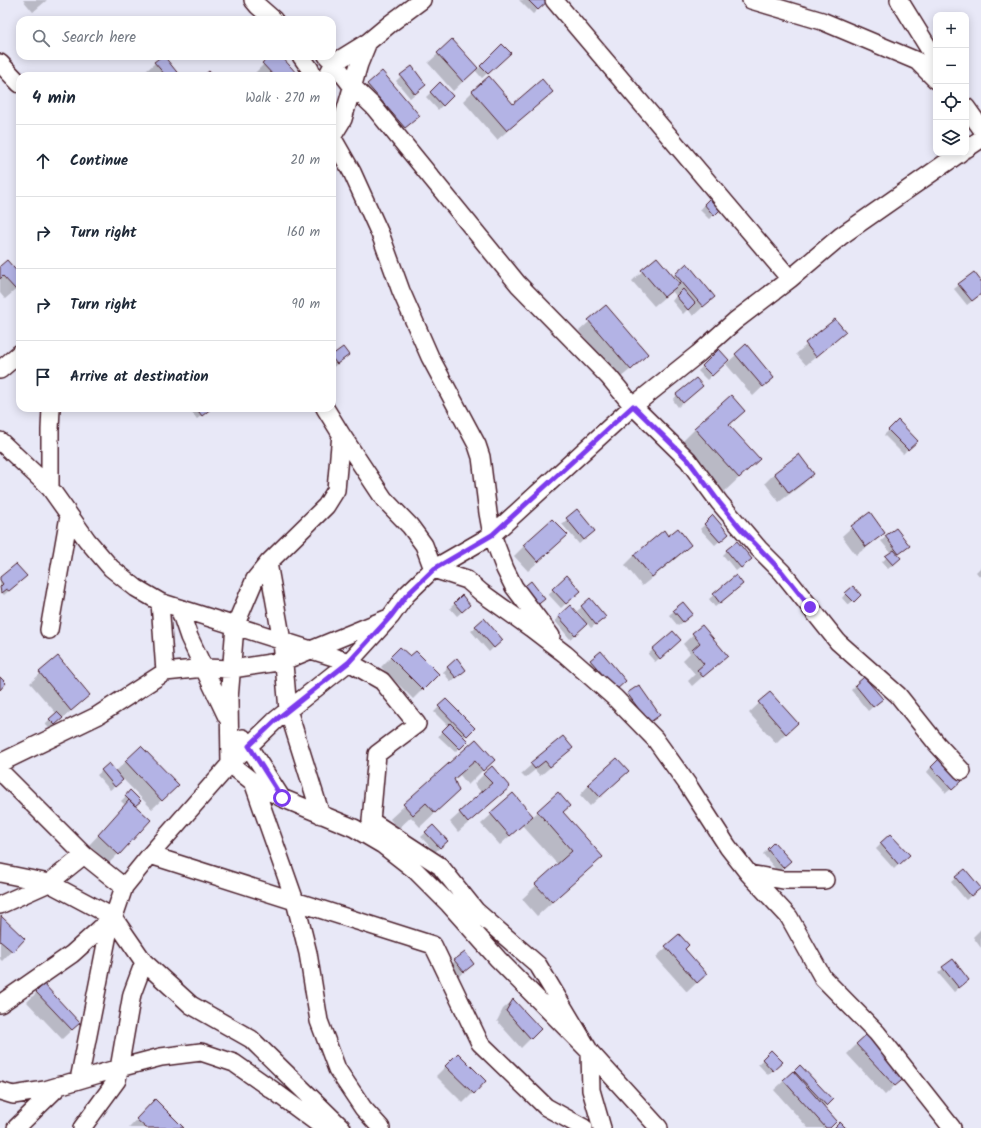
<!DOCTYPE html>
<html lang="en">
<head>
<meta charset="utf-8">
<style>
	body { margin:0; font-family:Kalam,sans-serif; background:#f2f2f3; color:#1f2937 }
	.controls { position:absolute; right:12px; top:12px; display:grid; overflow:hidden; border-radius:8px; box-shadow:0 2px 10px #0003 }
	.controls button { width:36px; height:36px; display:grid; place-items:center; padding:0; border:0; border-bottom:1px solid #e0e1e3; background:#fff; color:#1f2937; font:20px sans-serif }
	.stop { position:absolute; width:12px; height:12px; margin:-9px; border:3px solid #7c3aed; border-radius:50%; background:#fff }
	.stop.end { background:#7c3aed; border-color:#fff; box-shadow:0 1px 4px #0008 }
	.list { margin:0; padding:0; list-style:none }
	h2 { display:flex; justify-content:space-between; align-items:center; height:52px; margin:0; padding:0 16px; font-size:17px }
	h2 small { font-size:13px; font-weight:400; color:#747a83 }
	.list li { display:grid; grid-template-columns:26px 1fr auto; gap:12px; align-items:center; box-sizing:border-box; height:72px; padding:0 16px; border-top:1px solid #e0e1e3 }
	.list b { display:block; font-size:15px; white-space:nowrap }
	.list em { font-size:13px; font-style:normal; color:#747a83 }
	.icon { flex:none; width:22px; height:22px; fill:none; stroke:currentColor; stroke-width:2; stroke-linecap:round; stroke-linejoin:round }
	.map { position:relative; flex:none; width:981px; height:1128px; overflow:hidden }
	.search { position:absolute; background:#fff; box-shadow:0 2px 10px #0003; left:16px; top:16px; width:320px; height:44px; display:flex; align-items:center; gap:10px; box-sizing:border-box; padding:0 14px; border-radius:12px; color:#747a83; font-size:15px }
	.panel { position:absolute; background:#fff; box-shadow:0 2px 10px #0003; left:16px; top:72px; width:320px; height:340px; border-radius:12px }
	.map>svg:first-child { display:block }
	.shadow { fill:#0003 }
	.building { fill:#b3b3e5; stroke:#4a1f2b }
	.lines { fill:none; stroke-linecap:round; stroke-linejoin:round }
	.minor-casing { stroke:#4a1f2b; stroke-width:20 }
	.minor { stroke:#fff; stroke-width:17 }
	.route { stroke:#7c3aed; stroke-width:5 }
</style>
</head>
<body>
<div class="map">
<svg width="981" height="1128" viewBox="0 0 981 1128">
	<rect width="100%" height="100%" fill="#e8e8f7"/>
	<filter id="ink" filterUnits="userSpaceOnUse"><feTurbulence type="fractalNoise" baseFrequency=".025" numOctaves="2"/><feDisplacementMap in="SourceGraphic" scale="8" xChannelSelector="R" yChannelSelector="G"/><feConvolveMatrix kernelMatrix="1 2 1 2 8 2 1 2 1" color-interpolation-filters="sRGB"/></filter>
	<g filter="url(#ink)">
		<path class="shadow" d="M23 0H47L33 12Z
			M519 0H545L546 1 533 14Z
			M452 41 478 69 502 46 509 53 482 78 475 70 453 91 428 63Z
			M272 56H280L297 75 256 76 254 74Z
			M155 63 179 76H148L145 72Z
			M401 76 421 89 410 98 396 81Z
			M440 84 451 96 438 110 426 97Z
			M368 85 418 116 394 137 358 94Z
			M473 91 513 105 542 101 497 140 463 101Z
			M711 198 721 208 709 219 700 210Z
			M656 258 673 277 675 274 714 297 693 316 688 309 683 314 672 301 676 296 672 291 654 306 632 281Z
			M0 267 20 277V286L5 299 0 293Z
			M981 282V294L967 305 954 289 959 285Z
			M606 307 637 364 620 378 579 331Z
			M835 320V341L806 365 796 354Z
			M746 346 773 377 753 396 726 364Z
			M719 351 727 360 707 380 698 371Z
			M348 355 344 359 332 368V357Z
			M697 391 678 407 673 400 677 395Z
			M192 408H211L197 419 190 410Z
			M744 411 729 426 759 459 724 492 681 443 695 429Z
			M898 422 916 441 903 454 884 435Z
			M775 473 813 474 803 484 779 502 765 483Z
			M577 511 589 535 579 544 562 524Z
			M713 517 723 538 715 545 700 529Z
			M852 527 884 533 874 542 856 555 842 536Z
			M886 537 904 550 897 555 895 563 888 569 882 562 891 553 881 541Z
			M557 545 528 571 514 556 524 546Z
			M690 545 680 555 642 586 625 565 635 555Z
			M727 551 746 563 736 571 723 555Z
			M981 567V578L976 572Z
			M736 576 742 584 715 607 709 599Z
			M0 579 21 580 4 595 1 592 0 594Z
			M553 590 575 595 561 608 548 594Z
			M846 593 855 599 848 605 842 598Z
			M462 597 465 609 457 616 450 608Z
			M570 607 581 619 583 618 577 611 582 607 600 621 591 628 587 623 570 639 555 621Z
			M674 611 687 619 678 626 669 615Z
			M484 620 497 644 489 652 471 631Z
			M701 627 726 656 692 686 688 681 695 674 683 660 690 653 683 644Z
			M675 645 655 662 648 654 653 650Z
			M400 648 410 658 438 674 413 699 381 667Z
			M601 652 625 681 606 699 581 670Z
			M58 658 79 704 50 729 45 724 56 713 30 683Z
			M457 660 460 674 451 682 443 672Z
			M864 678 877 703 868 711 851 690Z
			M770 693 787 732 776 743 749 713Z
			M628 694 659 715 649 724 618 704Z
			M446 700 473 728 463 738 466 741 455 752 438 736 448 726 434 712Z
			M563 737 562 757 540 776 535 770 525 778 521 774Z
			M475 740 493 760 468 785 460 775 454 780 458 791 420 827 411 817 398 829 390 819Z
			M141 747 168 794 152 809 123 779 110 790 97 775 109 765 115 772Z
			M931 767 956 785 946 793 927 772Z
			M484 774 509 787 458 832 450 822 482 793 474 784Z
			M618 780 590 806 580 795 589 785Z
			M130 792 134 806 118 854 108 864 89 845 126 806 121 801Z
			M513 795 532 817 538 812 569 806 562 813 601 857 537 916 522 899 558 865 522 825 500 845 481 824Z
			M433 826 447 841 435 852 421 837Z
			M890 835 908 855 894 869 876 849Z
			M774 843 790 861 778 872 763 854Z
			M965 870 975 892 966 900 951 882Z
			M0 918H1L23 939 2 961 0 959Z
			M981 929V948L973 937Z
			M679 936 684 949 706 974 687 992 656 957Z
			M953 960 968 980 954 992 938 973Z
			M455 961 473 964 459 976 451 965Z
			M37 992 79 1023 62 1039 27 1002Z
			M513 1000 540 1029 521 1048 497 1021 503 1009Z
			M857 1044 905 1076 885 1095 847 1054Z
			M771 1052 781 1062 768 1075 758 1064Z
			M458 1054 485 1081 463 1103 436 1076Z
			M800 1066 832 1100 824 1107 829 1128H808L774 1090Z
			M155 1101 183 1128H129Z"/>
		<path class="building" d="M528 0H547L548 1 538 10Z
			M452 39 478 68 463 82 437 53Z
			M502 44 511 53 488 74 480 66Z
			M162 56H164L180 76H166L154 62Z
			M271 56H281L298 75 274 76 262 63Z
			M412 66 426 85 415 94 400 75Z
			M209 71 214 76H203Z
			M382 71 420 116 405 128 367 84Z
			M489 76 513 104 542 79 553 92 507 131 472 91Z
			M440 82 453 96 443 106 430 92Z
			M711 197 722 208 714 216 704 204Z
			M657 257 680 284 664 297 641 270Z
			M7 260 20 275V286L16 290 3 276 0 279V266Z
			M687 263 715 297 703 307 675 274Z
			M974 272 981 281V294L972 301 958 284Z
			M683 289 695 303 688 310 676 296Z
			M606 305 648 354 631 370 588 320Z
			M835 319 846 332 816 357 805 343Z
			M746 344 774 378 763 387 735 354Z
			M343 347 349 355 337 364 332 358V355Z
			M719 349 729 360 712 376 702 366Z
			M696 378 703 386 683 403 676 394Z
			M731 395 745 411 729 425 760 459 739 478 694 428Z
			M196 408H212L202 416Z
			M898 420 918 441 908 450 888 430Z
			M799 454 814 474 789 493 774 473Z
			M577 509 595 531 584 540 566 518Z
			M870 512 885 533 866 547 851 526Z
			M713 515 729 534 720 542 704 524Z
			M552 519 568 535 538 562 523 545Z
			M678 528 691 545 652 577 634 555 664 530 668 536Z
			M896 528 910 546 899 554 885 536Z
			M737 541 752 559 741 568 726 550Z
			M894 550 901 558 893 565 885 556Z
			M16 564 27 576 9 591 6 589 1 593 0 587 3 584 0 580V577Z
			M567 575 581 591 566 604 552 589Z
			M736 575 743 584 720 603 713 594Z
			M531 581 545 599 535 607 521 589Z
			M853 586 861 595 854 602 845 593Z
			M462 595 470 605 462 612 454 603Z
			M590 598 606 617 596 625 581 606Z
			M683 602 693 614 683 622 673 610Z
			M570 605 587 624 575 635 558 616Z
			M484 618 503 640 494 648 475 626Z
			M702 625 728 656 703 677 697 670 704 664 692 650 700 643 692 633Z
			M673 631 681 640 660 659 652 649Z
			M400 647 410 656 416 651 439 674 423 690 390 657Z
			M601 651 626 681 616 690 590 660Z
			M58 656 90 695 71 711 39 672Z
			M457 658 466 670 456 678 447 667Z
			M0 677 6 683 0 690Z
			M864 677 883 699 873 707 855 685Z
			M639 685 660 715 649 723 627 693Z
			M770 692 798 723 786 734 758 702Z
			M446 699 475 728 467 736 438 706Z
			M57 712 63 718 55 725 49 719Z
			M450 723 468 741 460 749 442 731Z
			M563 736 573 748 550 767 545 761 535 769 530 763Z
			M476 739 495 760 483 771 475 761 454 779 459 791 435 813 426 803 413 815 403 804Z
			M141 746 179 785 162 801 125 761Z
			M941 757 962 781 952 790 931 767Z
			M617 758 629 771 600 797 588 784Z
			M109 763 123 780 115 787 101 770Z
			M492 766 510 787 468 823 459 812 492 783 483 774Z
			M130 790 141 801 135 806 125 796Z
			M558 792 570 806 563 812 603 857 552 902 535 884 572 851 537 811Z
			M513 793 533 816 510 836 490 813Z
			M129 800 151 820 119 855 98 835Z
			M433 825 448 841 440 848 425 832Z
			M890 834 910 855 899 865 880 843Z
			M774 842 791 861 783 868 767 849Z
			M965 869 981 888 971 896 955 877Z
			M1 916 25 939 13 952 0 941Z
			M679 934 689 945 685 949 707 974 697 983 665 946Z
			M465 952 474 964 464 972 454 960Z
			M953 959 969 980 959 988 942 967Z
			M44 984 80 1023 72 1030 36 992Z
			M513 999 541 1029 531 1039 506 1011Z
			M867 1034 906 1077 895 1086 856 1044Z
			M771 1050 783 1062 773 1071 762 1059Z
			M458 1053 486 1081 474 1094 445 1066Z
			M800 1065 833 1100 827 1106 794 1071Z
			M793 1071 837 1121 830 1128H826L783 1080Z
			M155 1099 184 1128H146L136 1119Z
			M840 1122 846 1128H834Z"/>
		<g class="lines">
			<defs>
				<path id="minor" d="M253 0 258 6 274 20
					M554 0 790 279
					M751 0 822 21 917 61 936 80
					M899 0 936 60
					M368 42 359 64 343 119 332 137 352 172 381 236 401 291 430 357 477 445 481 457 488 513 492 535 505 569 514 587 551 636
					M301 56 310 69 313 76
					M327 56 334 63 352 86 373 106 518 284 609 377 633 406 688 460 719 502 759 549 782 572 838 642 898 695 937 744 962 771
					M0 63 20 84
					M327 76 334 63 368 42 391 23 422 0
					M966 107 981 128
					M966 149 981 139
					M0 370 20 353
					M325 408 341 434 384 499 410 526 424 545 433 569 467 580 482 593 531 628 565 654 615 698 655 739 688 785 728 847 749 874 789 917 823 978 877 1033 952 1128
					M341 434 336 490 326 506 268 563 255 579 235 626 229 699 230 764 253 782 282 798 354 828 383 845 415 870 449 904 498 959 590 1052 659 1128
					M0 441 50 488 87 540 111 568 136 588 160 602 349 662 382 681 417 724 377 754 371 821 440 866 476 911 538 965 590 1052 591 1090 602 1128
					M50 488V430L51 408
					M268 563 282 641 288 710 321 815
					M179 608 189 637 227 717
					M49 630 69 516
					M165 672 204 668 232 669 284 661 386 619
					M243 738 281 797
					M0 763 97 716 165 672 160 602
					M0 771 84 855 124 887
					M253 782 295 901 308 953 319 1021 337 1069 363 1108 381 1128
					M150 855 433 945 480 1043 546 1107 584 1128
					M0 873 49 883 113 917 144 962 132 994 117 1080 82 1128
					M749 874 783 880H825
					M0 905 49 883 84 855
					M144 962 191 1005 251 1039 342 1128
					M0 1004 72 954 113 917
					M79 1080 108 934 124 887 150 855 230 764 277 719 349 662 391 616 406 595 433 569 492 535 633 406 698 354 735 321 790 279 841 236 960 153
					M0 1091 13 1095 45 1090 119 1068 161 1057 201 1052 234 1063 274 1091 324 1128
					M16 1128 60 1085"/>
			</defs>
			<use href="#minor" class="minor-casing"/>
			<use href="#minor" class="minor"/>
		</g>
	</g>
	<g class="lines" filter="url(#ink)">
		<path class="route" d="M282 798 249 746 277 719 349 662 391 616 406 596 434 569 492 535 633 406 688 460 719 502 741 529 782 572 810 607"/>
	</g>
</svg>
<div class="controls">
<button>+</button>
<button>−</button>
<button><svg class="icon" aria-label="locate" viewBox="0 0 24 24"><circle cx="12" cy="12" r="6"/><path d="M12 2v4M12 18v4M2 12h4M18 12h4"/></svg></button>
<button><svg class="icon" aria-label="layers" viewBox="0 0 24 24"><path d="M12 4l9 5-9 5-9-5zM3 14l9 5 9-5"/></svg></button>
</div>
<div class="stop" style="left:282px;top:798px"></div>
<div class="stop end" style="left:810px;top:607px"></div>
<div class="search"><svg class="icon" aria-label="search" viewBox="0 0 24 24"><circle cx="10" cy="10" r="6"/><path d="M15 15l6 6"/></svg>Search here</div>
<section class="panel">
<h2>4 min<small>Walk · 270 m</small></h2>
<ul class="list">
<li><svg class="icon" aria-label="ahead" viewBox="0 0 24 24"><path d="M12 20V5M6 11l6-6 6 6"/></svg><div><b>Continue</b></div><em>20 m</em></li>
<li><svg class="icon" aria-label="right" viewBox="0 0 24 24"><path d="M7 20v-9h11M14 6l5 5-5 5"/></svg><div><b>Turn right</b></div><em>160 m</em></li>
<li><svg class="icon" aria-label="right" viewBox="0 0 24 24"><path d="M7 20v-9h11M14 6l5 5-5 5"/></svg><div><b>Turn right</b></div><em>90 m</em></li>
<li><svg class="icon" aria-label="arrive" viewBox="0 0 24 24"><path d="M6 21V4h12l-3 4 3 4H6"/></svg><div><b>Arrive at destination</b></div></li>
</ul>
</section>
</div>
</body>
</html>
